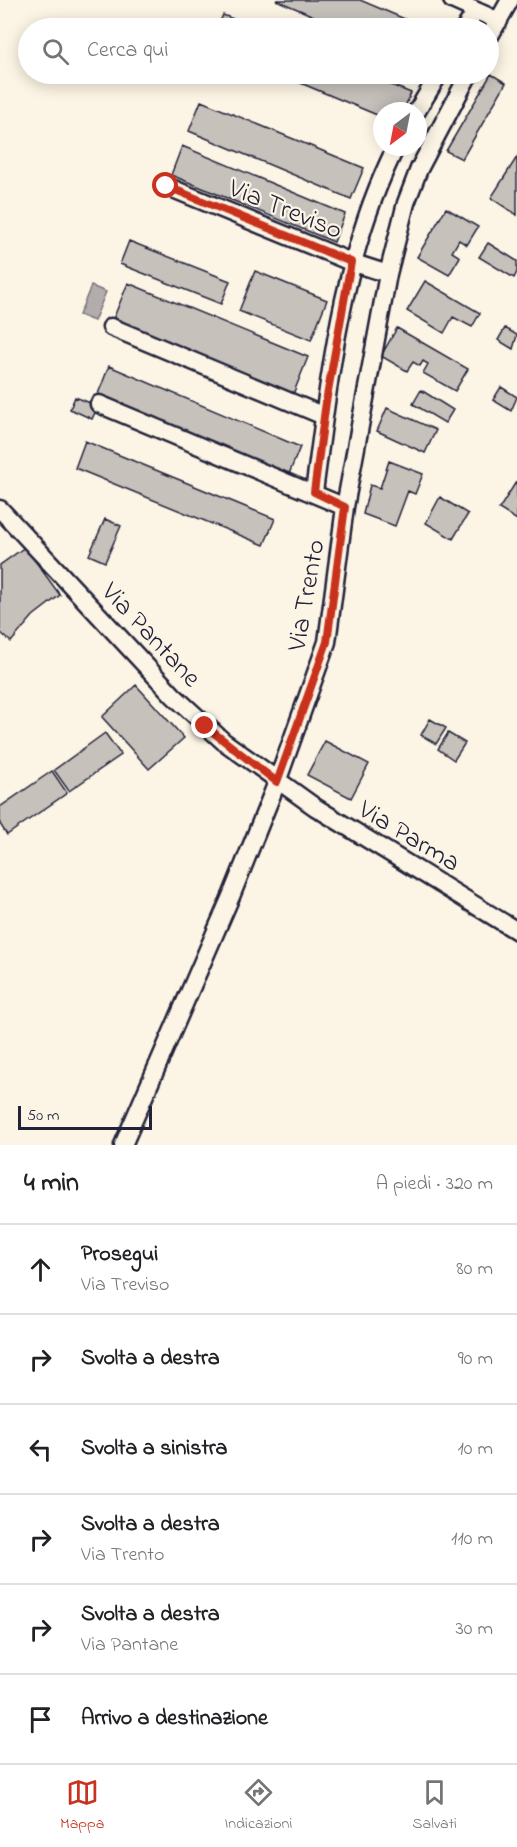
<!DOCTYPE html>
<html lang="it">
<head>
<meta charset="utf-8">
<style>
	body { margin:0; font-family:"Indie Flower",sans-serif; background:#f2f2f2; color:#202124 }
	.compass { position:absolute; left:373px; top:102px; width:54px; height:54px; border-radius:50%; background:#fff; box-shadow:0 3px 15px #0003; rotate:212deg }
	.scale { position:absolute; left:18px; bottom:15px; width:134px; box-sizing:border-box; padding-left:6px; border:3px solid #22223b; border-top:0; font-size:16px; line-height:21px; white-space:nowrap; color:#22223b; -webkit-text-stroke:4px #fcf5e5; paint-order:stroke }
	.stop { position:absolute; width:18px; height:18px; margin:-14px; border:4px solid #c8321e; border-radius:50%; background:#fff }
	.stop.end { background:#c8321e; border-color:#fff; box-shadow:0 2px 6px #0008 }
	.list { margin:0; padding:0; list-style:none }
	h2 { display:flex; justify-content:space-between; align-items:center; height:78px; margin:0; padding:0 24px; font-size:26px }
	h2 small { font-size:20px; font-weight:400; color:#757577 }
	.list li { display:grid; grid-template-columns:39px 1fr auto; gap:18px; align-items:center; box-sizing:border-box; height:90px; padding:0 24px; border-top:2px solid #e0e0e0 }
	.list b { display:block; font-size:22px; white-space:nowrap }
	.list p { margin:0; font-size:20px; white-space:nowrap; color:#757577 }
	.list em { font-size:20px; font-style:normal; color:#757577 }
	.icon { flex:none; width:33px; height:33px; fill:none; stroke:currentColor; stroke-width:2; stroke-linecap:round; stroke-linejoin:round }
	.map { position:relative; flex:none; width:517px; height:1145px; overflow:hidden }
	.search { position:absolute; background:#fff; box-shadow:0 3px 15px #0003; left:18px; right:18px; top:18px; height:66px; display:flex; align-items:center; gap:15px; box-sizing:border-box; padding:0 21px; border-radius:33px; color:#757577; font-size:22px }
	.sheet { height:618px; background:#fff }
	nav { display:flex; justify-content:space-around; align-items:center; box-sizing:border-box; height:84px; border-top:2px solid #e0e0e0; background:#fff; font-size:16px; color:#757577 }
	nav a { display:grid; justify-items:center; gap:3px }
	nav .on { color:#c8321e }
	.map>svg:first-child { display:block }
	.water { fill:#b2adab; stroke:#78757e; stroke-width:1.5 }
	.building { fill:#c6c1bb; stroke:#22223b; stroke-width:1.5 }
	.lines { fill:none; stroke-linecap:round; stroke-linejoin:round }
	.street-casing { stroke:#22223b; stroke-width:21 }
	.street { stroke:#fcf5e5; stroke-width:16 }
	.route { stroke:#c8321e; stroke-width:8 }
	.labels { text-anchor:middle; stroke-width:4.5; stroke-linejoin:round; paint-order:stroke }
	.street-label { font-size:27px; fill:#22223b; stroke:#fcf5e5 }
</style>
</head>
<body>
<div class="map">
<svg width="517" height="1145" viewBox="0 0 517 1145">
	<rect width="100%" height="100%" fill="#fcf5e5"/>
	<filter id="ink" filterUnits="userSpaceOnUse"><feTurbulence type="fractalNoise" baseFrequency=".0167" numOctaves="2"/><feDisplacementMap in="SourceGraphic" scale="12" xChannelSelector="R" yChannelSelector="G"/><feConvolveMatrix kernelMatrix="1 2 1 2 8 2 1 2 1" color-interpolation-filters="sRGB"/></filter>
	<g filter="url(#ink)">
		<path class="water" d="M91 286 106 292 94 321 79 315Z"/>
		<path class="building" d="M276 0H360L426 28H342Z
			M223 15 256 28H217Z
			M279 74H364L411 93 403 111H382V117Z
			M491 74 506 83 462 159 446 151Z
			M201 101 364 168 351 199 189 131Z
			M182 146 345 214 334 242 171 175Z
			M517 157V215L491 198Z
			M446 208 478 227 467 245 459 240 452 252 460 257 449 275 417 257Z
			M129 241 230 281 221 304 120 264Z
			M488 243 517 261V272L514 278 479 257Z
			M255 271 327 300 311 340 239 311Z
			M425 281 480 313 472 327 453 317 444 333 407 311Z
			M128 283 308 357 292 397 111 324Z
			M397 328 468 369 455 391 423 373 428 364 423 361 420 366 413 362 407 371 381 356Z
			M505 328 517 335 513 349 498 340Z
			M109 366 300 447 289 474 98 394Z
			M501 387 517 397 511 411 493 400Z
			M421 390 453 410 445 423 413 404Z
			M75 397 98 406 92 419 70 409Z
			M387 408 436 430 425 453 377 431Z
			M85 441 275 519 264 545 75 468Z
			M389 461 423 474 415 494 408 491 395 526 363 514 370 485 380 488Z
			M516 482 517 483V520L499 509Z
			M440 497 468 514 453 539 426 523Z
			M105 519 121 526 105 562 89 555Z
			M25 547 60 595 33 616 11 642 0 632V565Z
			M136 685 184 738 149 769 102 717Z
			M430 719 446 728 436 744 421 735Z
			M105 733 121 755 69 791 54 770Z
			M448 733 465 743 454 760 438 749Z
			M325 741 369 764 351 798 307 775Z
			M52 771 67 793 7 835 0 824V807Z"/>
		<g class="lines">
			<defs>
				<path id="street" d="M452 0 499 21
					M465 28 476 11
					M488 39 510 0
					M417 111 439 74
					M166 186 351 262 388 274
					M111 327 324 416
					M99 404 345 507
					M314 492C330 374 342 254 396 147
					M0 509 174 696 223 741 315 807 517 931
					M123 1145 232 894 277 782 327 642 345 507 388 274 406 203 419 169 469 74"/>
			</defs>
			<use href="#street" class="street-casing"/>
			<use href="#street" class="street"/>
		</g>
	</g>
	<g class="lines" filter="url(#ink)">
		<path class="route" d="M166 186 351 262 326 402 314 492 345 507 327 642 277 782 205 726"/>
	</g>
	<g class="labels">
		<g class="street-label">
			<text transform="translate(286 208) rotate(22)" y="9">Via Treviso</text>
			<text transform="translate(305 595) rotate(-80)" y="9">Via Trento</text>
			<text transform="translate(152 634) rotate(47)" y="9">Via Pantane</text>
			<text transform="translate(410 835) rotate(31)" y="9">Via Parma</text>
		</g>
	</g>
</svg>
<svg class="compass" viewBox="-18 -18 36 36"><path d="M0-13l5 13h-10z" fill="#e53935"/><path d="M0 13l5-13h-10z" fill="#757577"/></svg>
<div class="scale">50 m</div>
<div class="stop" style="left:166px;top:186px"></div>
<div class="stop end" style="left:205px;top:726px"></div>
<div class="search"><svg class="icon" aria-label="search" viewBox="0 0 24 24"><circle cx="10" cy="10" r="6"/><path d="M15 15l6 6"/></svg>Cerca qui</div>
</div>
<section class="sheet">
<h2>4 min<small>A piedi · 320 m</small></h2>
<ul class="list">
<li><svg class="icon" aria-label="ahead" viewBox="0 0 24 24"><path d="M12 20V5M6 11l6-6 6 6"/></svg><div><b>Prosegui</b><p>Via Treviso</p></div><em>80 m</em></li>
<li><svg class="icon" aria-label="right" viewBox="0 0 24 24"><path d="M7 20v-9h11M14 6l5 5-5 5"/></svg><div><b>Svolta a destra</b></div><em>90 m</em></li>
<li><svg class="icon" aria-label="left" viewBox="0 0 24 24"><path d="M17 20v-9H6M10 6l-5 5 5 5"/></svg><div><b>Svolta a sinistra</b></div><em>10 m</em></li>
<li><svg class="icon" aria-label="right" viewBox="0 0 24 24"><path d="M7 20v-9h11M14 6l5 5-5 5"/></svg><div><b>Svolta a destra</b><p>Via Trento</p></div><em>110 m</em></li>
<li><svg class="icon" aria-label="right" viewBox="0 0 24 24"><path d="M7 20v-9h11M14 6l5 5-5 5"/></svg><div><b>Svolta a destra</b><p>Via Pantane</p></div><em>30 m</em></li>
<li><svg class="icon" aria-label="arrive" viewBox="0 0 24 24"><path d="M6 21V4h12l-3 4 3 4H6"/></svg><div><b>Arrivo a destinazione</b></div></li>
</ul>
</section>
<nav>
<a class="on"><svg class="icon" aria-label="map" viewBox="0 0 24 24"><path d="M3 6l6-2 6 2 6-2v14l-6 2-6-2-6 2zM9 4v14M15 6v14"/></svg>Mappa</a>
<a><svg class="icon" aria-label="directions" viewBox="0 0 24 24"><path d="M12 3l9 9-9 9-9-9zM9 14v-3h6M13 9l2 2-2 2"/></svg>Indicazioni</a>
<a><svg class="icon" aria-label="saved" viewBox="0 0 24 24"><path d="M7 4h10v16l-5-4-5 4z"/></svg>Salvati</a>
</nav>
</body>
</html>
